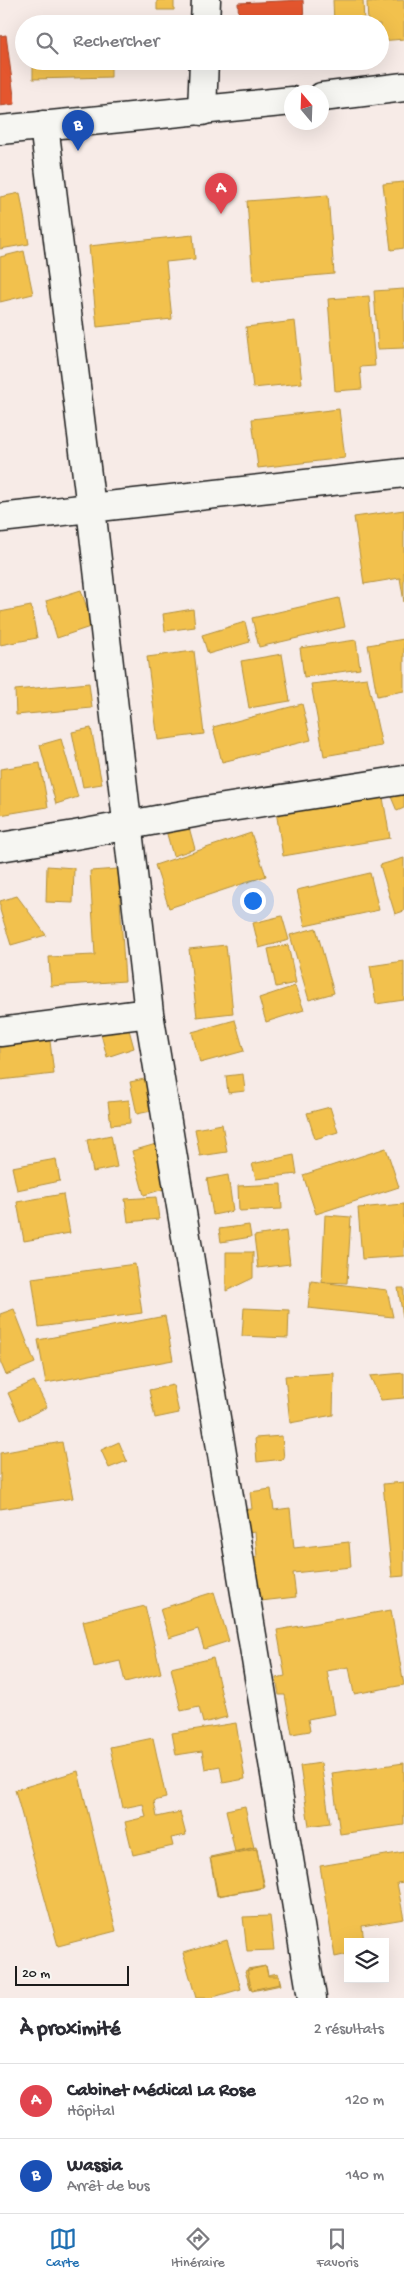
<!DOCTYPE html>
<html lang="fr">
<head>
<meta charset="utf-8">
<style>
	body { margin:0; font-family:"Gochi Hand",sans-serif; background:#f2f2f3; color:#2b2b33 }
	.controls { position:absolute; right:15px; bottom:15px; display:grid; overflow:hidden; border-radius:0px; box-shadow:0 5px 20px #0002 }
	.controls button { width:45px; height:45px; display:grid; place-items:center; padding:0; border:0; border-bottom:1px solid #e1e1e2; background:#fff; color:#2b2b33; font:25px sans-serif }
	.compass { position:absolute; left:284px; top:85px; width:45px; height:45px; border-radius:50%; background:#fff; box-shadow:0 5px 20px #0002; rotate:341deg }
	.scale { position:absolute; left:15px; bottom:12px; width:114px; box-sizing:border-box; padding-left:5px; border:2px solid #1c1c1c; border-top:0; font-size:14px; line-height:18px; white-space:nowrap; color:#1c1c1c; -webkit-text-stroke:4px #f6f6f2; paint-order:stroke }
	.you { position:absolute; left:252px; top:900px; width:18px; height:18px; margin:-12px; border:4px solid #fff; border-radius:50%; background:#1a73e8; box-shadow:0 0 0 8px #1a73e833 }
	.badge { display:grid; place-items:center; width:32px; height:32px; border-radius:50%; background:#1f6fb2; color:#fff; font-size:16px; font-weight:700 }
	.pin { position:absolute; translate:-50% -41px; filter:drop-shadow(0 1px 2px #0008) }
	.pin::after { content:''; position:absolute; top:26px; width:18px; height:15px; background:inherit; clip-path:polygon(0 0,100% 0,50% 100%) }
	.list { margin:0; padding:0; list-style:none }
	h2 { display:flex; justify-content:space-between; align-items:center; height:65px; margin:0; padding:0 20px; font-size:21px }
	h2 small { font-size:16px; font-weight:400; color:#7c7c81 }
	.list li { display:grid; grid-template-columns:32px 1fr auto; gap:15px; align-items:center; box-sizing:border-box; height:75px; padding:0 20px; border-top:1px solid #e1e1e2 }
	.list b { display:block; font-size:19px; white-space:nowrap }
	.list p { margin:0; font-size:16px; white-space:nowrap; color:#7c7c81 }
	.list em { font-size:16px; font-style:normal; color:#7c7c81 }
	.icon { flex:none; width:28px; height:28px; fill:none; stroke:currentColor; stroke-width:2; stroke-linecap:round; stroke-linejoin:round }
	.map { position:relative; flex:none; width:404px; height:1998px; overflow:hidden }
	.search { position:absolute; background:#fff; box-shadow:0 5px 20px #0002; left:15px; right:15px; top:15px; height:55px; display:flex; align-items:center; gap:12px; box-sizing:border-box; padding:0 18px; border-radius:28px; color:#7c7c81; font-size:19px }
	.sheet { height:215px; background:#fff }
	nav { display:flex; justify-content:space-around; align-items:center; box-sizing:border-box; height:70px; border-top:1px solid #e1e1e2; background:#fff; font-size:14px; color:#7c7c81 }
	nav a { display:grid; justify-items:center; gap:2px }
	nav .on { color:#1f6fb2 }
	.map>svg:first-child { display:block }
	.homes { fill:#f2c14e; stroke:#b2903f }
	.shops { fill:#e4572e; stroke:#a84529 }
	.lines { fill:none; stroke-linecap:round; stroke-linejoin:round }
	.street-casing { stroke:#1c1c1c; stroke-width:31 }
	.secondary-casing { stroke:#1c1c1c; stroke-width:31 }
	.street { stroke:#f6f6f2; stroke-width:28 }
	.secondary { stroke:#f6f6f2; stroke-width:28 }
</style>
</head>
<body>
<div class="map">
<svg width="404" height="1998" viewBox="0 0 404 1998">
	<rect width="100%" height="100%" fill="#f7ebe7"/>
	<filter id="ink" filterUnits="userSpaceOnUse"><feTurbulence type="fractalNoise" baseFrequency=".02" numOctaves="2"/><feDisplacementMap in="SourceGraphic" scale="10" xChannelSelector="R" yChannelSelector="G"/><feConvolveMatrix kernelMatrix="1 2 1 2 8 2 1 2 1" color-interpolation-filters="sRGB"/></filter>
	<g filter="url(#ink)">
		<path class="homes" d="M157 0H174V10H157Z
			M333 0H363L364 24H334Z
			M404 0V39L380 41V24H368L367 2Z
			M33 61H111V77L33 79Z
			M404 182V248L391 250 383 184Z
			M20 193 29 244 0 249V197Z
			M328 195 334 274 253 281 247 201Z
			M193 235 195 259 166 262 172 319 97 327 89 246Z
			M24 251 33 294 0 302V257Z
			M404 289V348L378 349 374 291Z
			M369 296 375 366 360 367 362 389 335 391 328 299Z
			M295 321 302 383 253 388 246 327Z
			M339 409 345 458 258 468 252 419Z
			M404 510V602L400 578 364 584 354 517Z
			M81 590 93 626 57 638 46 601Z
			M339 598 345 627 259 647 252 618Z
			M31 606 37 638 0 645V612Z
			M193 609 195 627 165 631 163 614Z
			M245 622 250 642 208 654 202 635Z
			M404 639V691L377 696 368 645Z
			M356 640 360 669 304 677 300 648Z
			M194 651 204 734 158 740 147 657Z
			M282 654 290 701 249 708 241 661Z
			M367 678 382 746 324 756 311 684Z
			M89 683 92 708 16 715 15 690Z
			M302 704 311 740 222 762 213 727Z
			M91 728 102 784 83 787 72 732Z
			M61 739 78 797 56 804 40 745Z
			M40 763 48 807 0 815V769Z
			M404 786V808L397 811 389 792Z
			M382 792 390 838 283 856 276 811Z
			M187 820 195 849 173 856 165 827Z
			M251 833 266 876 169 908 155 865Z
			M404 858V911L395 914 380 865Z
			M47 866 74 868 73 903 46 902Z
			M118 869 125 981 51 986 49 957 95 955 90 871Z
			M370 873 379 910 305 926 297 890Z
			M17 896 46 935 11 945 0 910V901Z
			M282 916 289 940 259 948 253 923Z
			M316 928 334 993 309 1000 290 935Z
			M226 945 233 1013 197 1017 189 949Z
			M288 945 296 983 276 987 268 949Z
			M404 961V1000L376 1004 370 966Z
			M295 986 304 1010 266 1022 259 998Z
			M235 1020 244 1051 200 1063 192 1032Z
			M128 1026 134 1048 107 1057 101 1034Z
			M49 1033 54 1074 0 1080V1039Z
			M243 1074 245 1091 228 1093 226 1076Z
			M149 1078 156 1110 137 1114 130 1082Z
			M129 1100 130 1123 111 1125 108 1102Z
			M330 1107 338 1132 315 1139 307 1113Z
			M222 1124 227 1152 200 1156 195 1129Z
			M111 1135 117 1167 93 1172 87 1140Z
			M156 1144 167 1188 144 1195 132 1151Z
			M386 1148 399 1187 316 1214 303 1175Z
			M294 1155 297 1174 256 1179 252 1164Z
			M56 1159 60 1181 17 1190 12 1167Z
			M228 1175 233 1211 213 1215 207 1179Z
			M281 1184 282 1209 239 1211 238 1186Z
			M63 1194 70 1233 24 1241 17 1202Z
			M156 1197 159 1219 128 1222 125 1199Z
			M404 1204V1256L362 1259 358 1208Z
			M325 1215 351 1217 347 1283 322 1282Z
			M249 1225 251 1237 221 1242 219 1229Z
			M286 1231 290 1264 258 1268 254 1236Z
			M226 1252H253V1278L226 1291Z
			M135 1264 142 1313 39 1327 32 1278Z
			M311 1281 387 1290 393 1317 308 1308Z
			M398 1288H404V1318L403 1317Z
			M244 1308 289 1310 288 1338 242 1336Z
			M14 1309 35 1363 6 1375 0 1361V1314Z
			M165 1316 173 1360 46 1383 38 1340Z
			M334 1373 333 1415 290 1423 285 1376Z
			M404 1373V1398L381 1400 370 1376Z
			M34 1381 47 1407 20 1420 8 1393Z
			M173 1385 179 1413 155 1418 149 1390Z
			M282 1436 284 1459 257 1462 255 1438Z
			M62 1442 73 1498 0 1509V1453Z
			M119 1442 127 1461 109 1468 101 1450Z
			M404 1482V1576L392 1577 383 1484Z
			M271 1489 274 1510 290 1508 294 1548 349 1542 351 1567 293 1573 296 1597 252 1602 247 1558 257 1557 255 1532 241 1534 238 1510 252 1509 250 1492Z
			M214 1592 229 1641 204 1649 198 1629 169 1638 160 1609Z
			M145 1606 161 1673 125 1682 120 1661 94 1667 83 1621Z
			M391 1610 404 1685 354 1694 349 1667 327 1671 335 1714 308 1719 310 1731 292 1734 285 1695H279L276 1678 285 1676 277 1630Z
			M213 1658 227 1717 203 1723 199 1707 181 1711 171 1668Z
			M236 1723 245 1779 223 1783 220 1766 205 1769 202 1751 176 1755 172 1733Z
			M153 1738 166 1798 154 1801 157 1817 180 1812 186 1835 171 1838 173 1846 133 1855 125 1822 146 1817 143 1804 123 1808 110 1747Z
			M321 1763 330 1823 309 1826 300 1766Z
			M404 1763V1825L340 1834 332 1773Z
			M78 1771 116 1931 58 1946 15 1790Z
			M245 1806 254 1848 235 1852 226 1810Z
			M256 1847 265 1887 218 1896 210 1857Z
			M257 1849 264 1888 217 1896 210 1858Z
			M404 1852V1882L397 1883 404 1919 362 1926 364 1942H348V1954L335 1957 320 1866Z
			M270 1916 274 1950 247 1951 243 1917Z
			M227 1940 241 1989 210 1998H196L183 1953Z
			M266 1966 268 1976H279L280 1984 251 1990 245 1971Z
			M266 1966 268 1975 278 1973 281 1985 252 1991 247 1969Z"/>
		<path class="shops" d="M303 0 304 24H239L238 3Z
			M6 35 15 104 0 106V36Z"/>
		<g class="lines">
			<defs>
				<path id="street" d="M205 24 206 0
					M202 111 204 61
					M44 125 91 508 149 1013 312 1998
					M0 518 404 473
					M0 847 75 835 205 811 404 780
					M0 1032 149 1013"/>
				<path id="secondary" d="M322 97 404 87
					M0 130 292 101"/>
			</defs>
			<use href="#street" class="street-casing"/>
			<use href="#secondary" class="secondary-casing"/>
			<use href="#street" class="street"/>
			<use href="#secondary" class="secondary"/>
		</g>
	</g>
</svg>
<div class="controls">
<button><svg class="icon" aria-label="layers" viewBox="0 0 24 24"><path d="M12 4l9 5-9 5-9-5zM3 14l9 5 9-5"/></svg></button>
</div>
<svg class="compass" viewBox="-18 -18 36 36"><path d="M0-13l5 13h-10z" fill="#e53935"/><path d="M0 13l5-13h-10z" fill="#7c7c81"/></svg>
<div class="scale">20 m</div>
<div class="you"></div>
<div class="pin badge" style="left:221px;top:214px;background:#e0444e">A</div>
<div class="pin badge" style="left:78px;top:151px;background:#1a4fb4">B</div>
<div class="search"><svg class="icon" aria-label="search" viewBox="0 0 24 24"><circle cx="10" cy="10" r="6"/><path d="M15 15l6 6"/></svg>Rechercher</div>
</div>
<section class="sheet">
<h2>À proximité<small>2 résultats</small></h2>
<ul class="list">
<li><span class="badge" style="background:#e0444e">A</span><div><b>Cabinet Médical La Rose</b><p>Hôpital</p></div><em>120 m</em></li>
<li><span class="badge" style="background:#1a4fb4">B</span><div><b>Wassia</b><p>Arrêt de bus</p></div><em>140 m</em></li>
</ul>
</section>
<nav>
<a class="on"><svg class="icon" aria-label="map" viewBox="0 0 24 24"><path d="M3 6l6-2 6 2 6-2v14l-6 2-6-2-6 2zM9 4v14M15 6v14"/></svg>Carte</a>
<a><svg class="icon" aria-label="directions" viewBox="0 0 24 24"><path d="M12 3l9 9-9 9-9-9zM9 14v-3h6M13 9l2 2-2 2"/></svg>Itinéraire</a>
<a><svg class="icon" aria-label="saved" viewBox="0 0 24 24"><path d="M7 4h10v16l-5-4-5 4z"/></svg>Favoris</a>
</nav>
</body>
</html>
